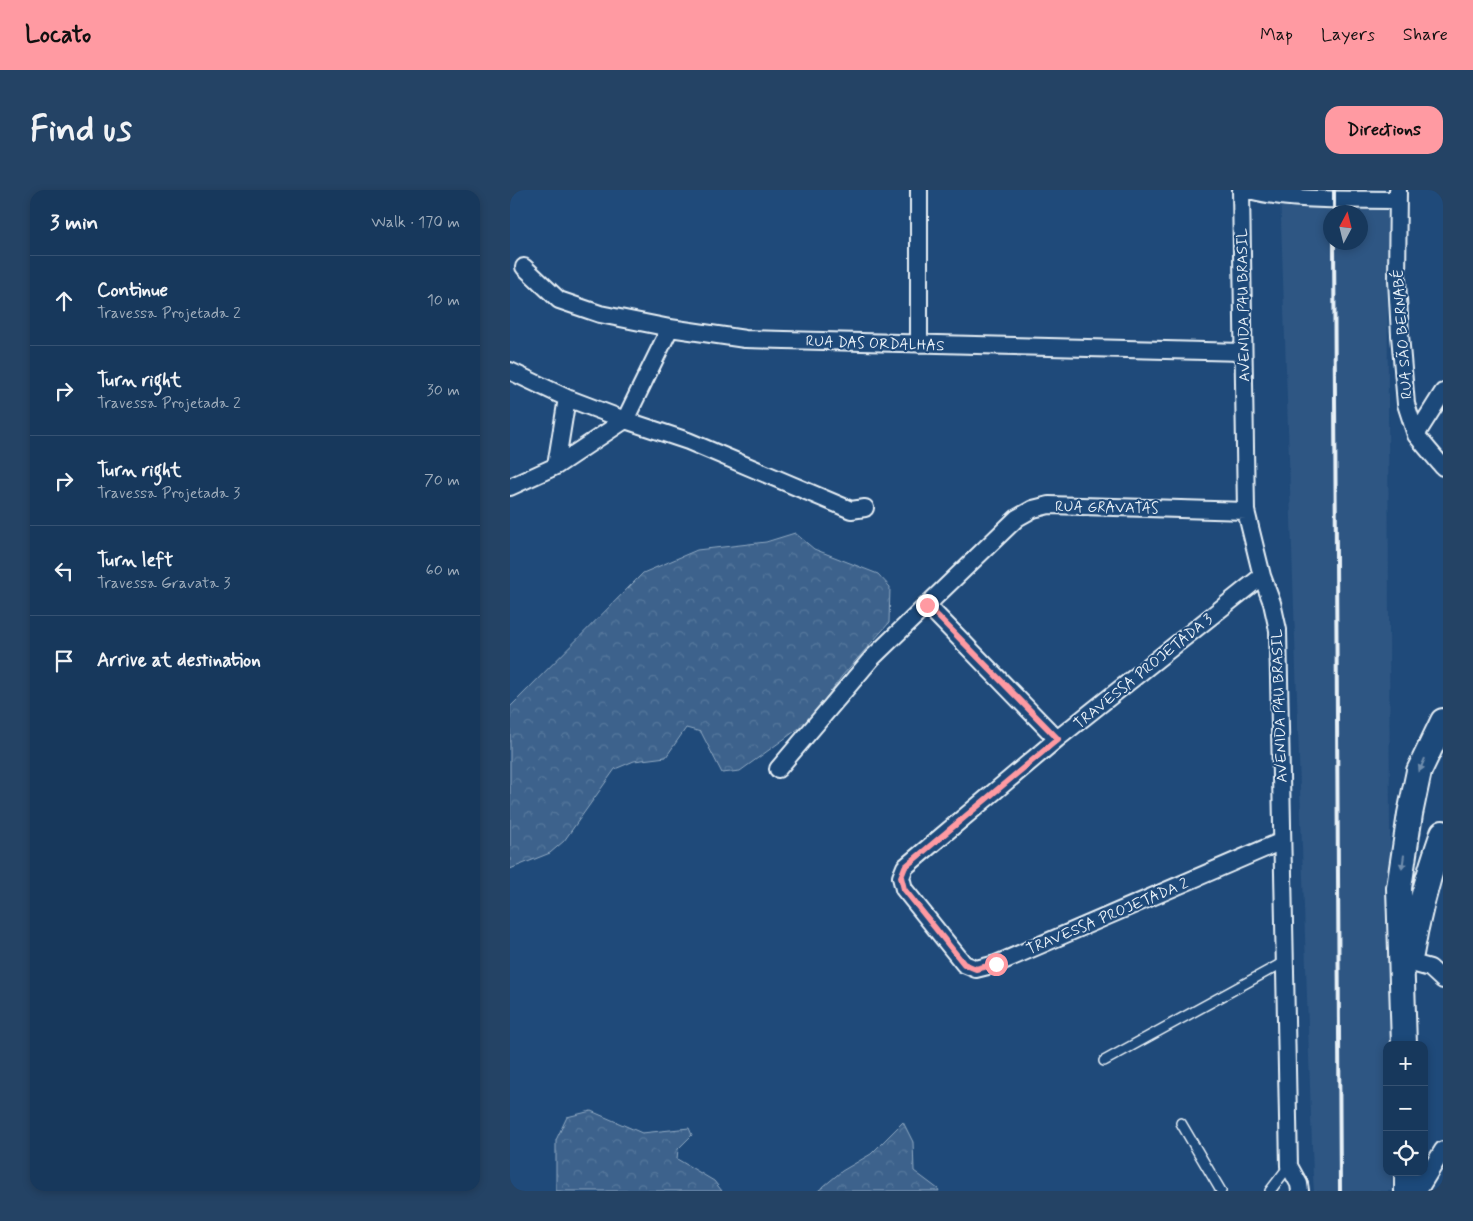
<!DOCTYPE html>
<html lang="en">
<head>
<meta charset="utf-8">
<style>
	body { margin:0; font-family:Mynerve,sans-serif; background:#244365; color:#f1f3f6 }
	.controls { position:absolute; right:15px; bottom:15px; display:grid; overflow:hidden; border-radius:10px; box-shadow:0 2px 8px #0003 }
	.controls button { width:45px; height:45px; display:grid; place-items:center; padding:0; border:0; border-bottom:1px solid #365272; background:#17385c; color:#f1f3f6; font:25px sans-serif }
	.compass { position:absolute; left:813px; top:15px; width:45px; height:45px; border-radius:50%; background:#17385c; box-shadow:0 2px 8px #0003; rotate:7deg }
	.stop { position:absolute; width:15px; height:15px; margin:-11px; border:4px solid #ff9aa2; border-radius:50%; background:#fff }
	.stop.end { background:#ff9aa2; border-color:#fff; box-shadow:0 1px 5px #0008 }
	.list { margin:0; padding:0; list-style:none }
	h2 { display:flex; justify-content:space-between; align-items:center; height:65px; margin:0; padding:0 20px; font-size:21px }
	h2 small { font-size:16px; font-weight:400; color:#9eacbb }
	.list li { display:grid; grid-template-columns:32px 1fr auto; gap:15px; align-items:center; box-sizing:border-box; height:90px; padding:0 20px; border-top:1px solid #365272 }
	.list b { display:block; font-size:19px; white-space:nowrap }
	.list p { margin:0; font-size:16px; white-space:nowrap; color:#9eacbb }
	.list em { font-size:16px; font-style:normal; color:#9eacbb }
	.icon { flex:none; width:28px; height:28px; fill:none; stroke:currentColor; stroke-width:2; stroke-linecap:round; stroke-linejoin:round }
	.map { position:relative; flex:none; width:933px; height:1001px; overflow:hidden; border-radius:15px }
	header { display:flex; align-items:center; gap:30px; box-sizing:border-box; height:70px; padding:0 25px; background:#ff9aa2; color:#111 }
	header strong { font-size:24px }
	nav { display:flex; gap:28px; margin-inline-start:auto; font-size:18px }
	.intro { display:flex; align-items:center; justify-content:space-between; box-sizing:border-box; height:120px; padding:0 30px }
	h1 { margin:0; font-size:35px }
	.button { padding:12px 22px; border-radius:15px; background:#ff9aa2; color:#111; font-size:18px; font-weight:700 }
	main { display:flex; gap:30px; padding:0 30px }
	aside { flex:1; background:#17385c; border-radius:15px; box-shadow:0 2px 8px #0003 }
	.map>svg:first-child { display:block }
	.built { fill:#2e5683; fill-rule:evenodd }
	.forest { fill:url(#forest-crowns); stroke:#92aac2 }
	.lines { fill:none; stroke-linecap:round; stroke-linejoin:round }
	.lane-casing { stroke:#e8f1f8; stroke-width:12 }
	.street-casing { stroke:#e8f1f8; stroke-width:20 }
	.secondary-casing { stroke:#e8f1f8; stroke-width:28 }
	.lane { stroke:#1f4a7a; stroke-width:9 }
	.street { stroke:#1f4a7a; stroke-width:16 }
	.secondary { stroke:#1f4a7a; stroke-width:24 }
	.rail { stroke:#e8f1f8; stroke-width:4 }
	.oneway { fill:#6f8dac }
	.route { stroke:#ff9aa2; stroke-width:6 }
	.labels { text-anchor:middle; stroke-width:4; stroke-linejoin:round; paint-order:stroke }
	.street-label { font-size:15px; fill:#e8f1f8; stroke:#1f4a7a }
</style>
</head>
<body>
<header>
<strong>Locato</strong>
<nav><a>Map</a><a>Layers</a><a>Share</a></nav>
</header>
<div class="intro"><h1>Find us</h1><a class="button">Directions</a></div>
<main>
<aside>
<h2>3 min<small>Walk · 170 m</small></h2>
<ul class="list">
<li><svg class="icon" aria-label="ahead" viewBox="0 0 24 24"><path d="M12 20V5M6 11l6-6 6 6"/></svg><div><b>Continue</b><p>Travessa Projetada 2</p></div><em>10 m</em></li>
<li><svg class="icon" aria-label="right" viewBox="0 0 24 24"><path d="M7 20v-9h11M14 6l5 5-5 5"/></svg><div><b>Turn right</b><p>Travessa Projetada 2</p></div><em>30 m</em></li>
<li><svg class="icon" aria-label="right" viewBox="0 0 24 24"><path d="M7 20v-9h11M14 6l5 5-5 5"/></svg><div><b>Turn right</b><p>Travessa Projetada 3</p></div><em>70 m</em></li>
<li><svg class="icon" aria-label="left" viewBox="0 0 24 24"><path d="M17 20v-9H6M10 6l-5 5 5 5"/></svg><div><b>Turn left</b><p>Travessa Gravata 3</p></div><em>60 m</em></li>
<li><svg class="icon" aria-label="arrive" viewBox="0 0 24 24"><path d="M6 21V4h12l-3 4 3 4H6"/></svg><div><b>Arrive at destination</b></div></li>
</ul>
</aside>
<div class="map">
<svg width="933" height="1001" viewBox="0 0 933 1001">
	<defs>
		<pattern id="forest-crowns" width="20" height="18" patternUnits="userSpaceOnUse" patternTransform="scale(1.25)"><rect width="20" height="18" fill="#3c628c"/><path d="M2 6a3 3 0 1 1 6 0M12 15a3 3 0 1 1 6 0" fill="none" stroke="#58799d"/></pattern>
	</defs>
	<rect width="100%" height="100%" fill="#1f4a7a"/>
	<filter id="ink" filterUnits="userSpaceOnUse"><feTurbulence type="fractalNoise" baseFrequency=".02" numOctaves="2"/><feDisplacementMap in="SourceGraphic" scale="10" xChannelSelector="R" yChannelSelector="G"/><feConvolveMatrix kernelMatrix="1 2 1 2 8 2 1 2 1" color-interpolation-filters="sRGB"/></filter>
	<g filter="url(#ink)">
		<path class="built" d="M770 0H877L881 855H877V982H882V1001H804L803 986ZM821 22H851V52H821Z"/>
		<path class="forest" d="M285 343 304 359 368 384 380 397 379 433 332 486 299 531 230 581 212 583 191 542 176 538 156 567 124 571 105 579 54 651 40 663 0 679V517L133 383 187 360 256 352Z
			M81 921 132 943 179 938 182 945 168 959 167 969 204 991 212 1001H46V950L57 927Z
			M393 932 403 952 404 981 428 999 429 1001H308L332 981 361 964Z"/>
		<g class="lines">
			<defs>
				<path id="lane" d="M594 871 776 771
					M671 933 711 1001
					M760 1001 779 976"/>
				<path id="street" d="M409 0V154
					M731 0 736 321 752 386 762 413 768 440 779 976 789 994 790 1001
					M740 0C783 12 842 9 887 10
					M888 0 887 90 890 145 896 214 906 245 933 277
					M14 77 49 110 90 124 160 138 235 149 733 162
					M0 181 57 208 115 230 178 251 341 320 355 318
					M906 245 933 202
					M46 276 57 208
					M0 297 46 276 115 230 160 138
					M752 386 547 549 395 677 391 687 394 699 454 774 466 779 486 774 772 651
					M417 415 547 549
					M268 579 362 468 507 328 523 319 539 315 736 321
					M891 770 920 778 933 790
					M908 1001 933 960"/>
				<path id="secondary" d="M901 764C908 722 919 683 933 643
					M894 855 889 698 900 624 909 581 933 531
					M897 982V1001"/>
			</defs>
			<use href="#lane" class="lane-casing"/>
			<use href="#street" class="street-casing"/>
			<use href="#secondary" class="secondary-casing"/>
			<use href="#lane" class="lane"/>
			<use href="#street" class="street"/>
			<use href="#secondary" class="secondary"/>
			<path class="rail" d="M824 0V22
				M824 52 830 1001"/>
		</g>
		<defs><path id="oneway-solid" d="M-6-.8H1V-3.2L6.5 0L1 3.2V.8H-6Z" transform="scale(1.25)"/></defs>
		<g class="oneway">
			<use href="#oneway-solid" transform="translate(912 575) rotate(114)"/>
			<use href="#oneway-solid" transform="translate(893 672) rotate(98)"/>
		</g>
	</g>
	<g class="lines" filter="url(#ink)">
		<path class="route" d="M417 415 548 549 395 677 391 687 394 699 454 774 466 779 486 774"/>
	</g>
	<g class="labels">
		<g class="street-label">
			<text transform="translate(733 115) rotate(-91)" y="5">AVENIDA PAU BRASIL</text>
			<text transform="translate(892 144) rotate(-94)" y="5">RUA SÃO BERNABÉ</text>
			<text transform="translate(365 153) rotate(2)" y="5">RUA DAS ORDALHAS</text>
			<text transform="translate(597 317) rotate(1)" y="5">RUA GRAVATAS</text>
			<text transform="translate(633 481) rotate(-39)" y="5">TRAVESSA PROJETADA 3</text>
			<text transform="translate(769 516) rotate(-92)" y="5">AVENIDA PAU BRASIL</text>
			<text transform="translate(597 726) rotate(-23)" y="5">TRAVESSA PROJETADA 2</text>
		</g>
	</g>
</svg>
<div class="controls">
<button>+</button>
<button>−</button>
<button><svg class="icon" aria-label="locate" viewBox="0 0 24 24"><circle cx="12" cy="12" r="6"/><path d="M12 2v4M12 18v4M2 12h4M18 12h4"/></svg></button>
</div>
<svg class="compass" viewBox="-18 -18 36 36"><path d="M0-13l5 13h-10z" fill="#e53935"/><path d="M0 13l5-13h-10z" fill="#9eacbb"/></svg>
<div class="stop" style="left:486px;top:774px"></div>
<div class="stop end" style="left:417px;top:415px"></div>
</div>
</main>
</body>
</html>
